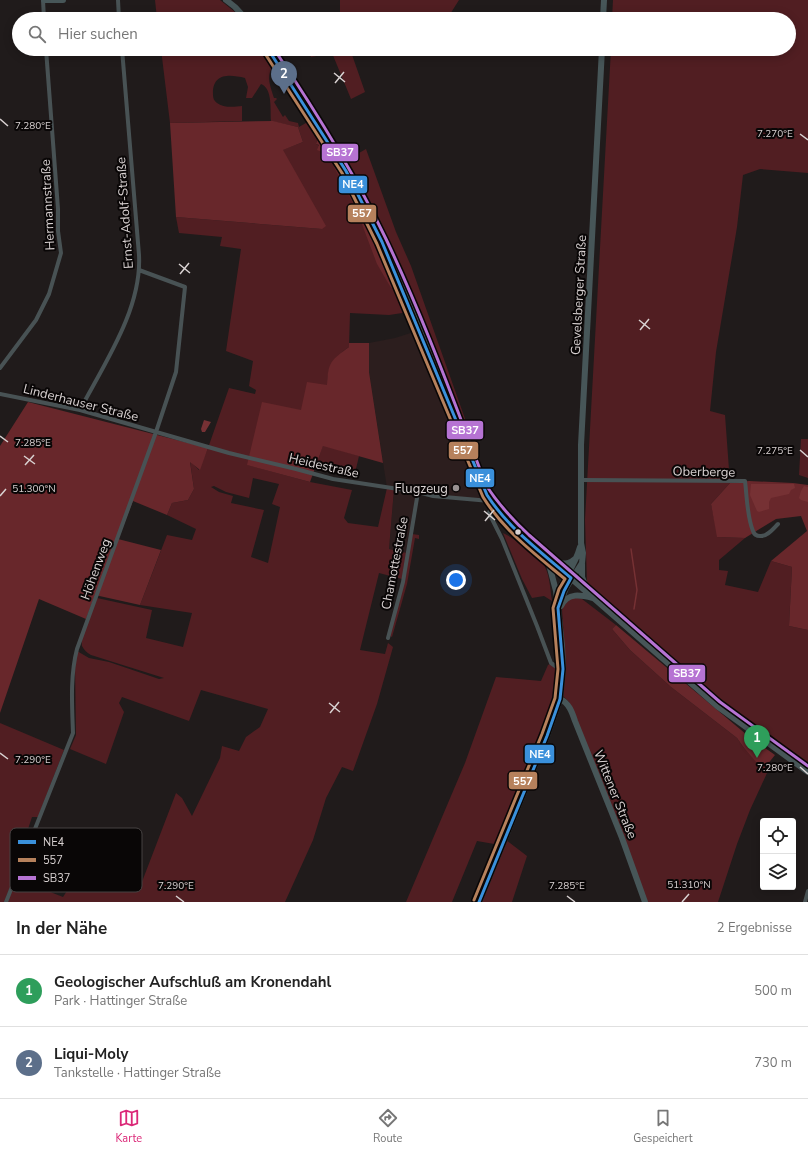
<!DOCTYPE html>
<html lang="de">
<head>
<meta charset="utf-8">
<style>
	body { margin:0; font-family:"Nunito Sans",sans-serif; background:#f6f6f6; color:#222 }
	.controls { position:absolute; right:12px; bottom:12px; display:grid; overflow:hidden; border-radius:4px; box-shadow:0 2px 10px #0003 }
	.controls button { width:36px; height:36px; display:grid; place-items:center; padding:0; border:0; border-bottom:1px solid #e0e0e0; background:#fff; color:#222; font:20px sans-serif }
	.you { position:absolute; left:456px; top:580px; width:14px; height:14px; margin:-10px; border:3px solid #fff; border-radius:50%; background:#1a73e8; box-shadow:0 0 0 6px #1a73e833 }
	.badge { display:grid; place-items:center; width:26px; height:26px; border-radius:50%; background:#db2777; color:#fff; font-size:13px; font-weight:700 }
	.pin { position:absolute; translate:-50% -33px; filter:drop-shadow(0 1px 2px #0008) }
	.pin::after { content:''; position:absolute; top:21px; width:14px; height:12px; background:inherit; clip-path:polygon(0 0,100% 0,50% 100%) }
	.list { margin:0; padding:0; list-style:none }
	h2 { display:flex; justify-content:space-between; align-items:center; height:52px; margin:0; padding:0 16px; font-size:17px }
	h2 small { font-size:13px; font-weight:400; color:#767676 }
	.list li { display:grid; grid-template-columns:26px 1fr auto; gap:12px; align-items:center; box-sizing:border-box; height:72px; padding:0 16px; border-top:1px solid #e0e0e0 }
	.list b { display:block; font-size:15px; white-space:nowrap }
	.list p { margin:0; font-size:13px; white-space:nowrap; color:#767676 }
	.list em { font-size:13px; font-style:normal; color:#767676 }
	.icon { flex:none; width:22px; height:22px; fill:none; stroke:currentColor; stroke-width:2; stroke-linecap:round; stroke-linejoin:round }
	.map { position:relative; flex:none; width:808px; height:902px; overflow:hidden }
	.search { position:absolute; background:#fff; box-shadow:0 2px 10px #0003; left:12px; right:12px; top:12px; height:44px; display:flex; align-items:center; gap:10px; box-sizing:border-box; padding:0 14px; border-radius:22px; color:#767676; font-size:15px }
	.sheet { height:196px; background:#fff }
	nav { display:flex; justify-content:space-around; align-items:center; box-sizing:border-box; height:56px; border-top:1px solid #e0e0e0; background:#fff; font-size:11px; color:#767676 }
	nav a { display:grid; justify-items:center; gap:2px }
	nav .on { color:#db2777 }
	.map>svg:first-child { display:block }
	.built { fill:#2c1e1e }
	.green { fill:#511e22; fill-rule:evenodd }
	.forest { fill:#68272b }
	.water { fill:#763134 }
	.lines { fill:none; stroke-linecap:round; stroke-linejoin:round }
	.stream { stroke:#763134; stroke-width:1.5 }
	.street { stroke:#485254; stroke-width:4 }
	.secondary { stroke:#475658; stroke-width:6 }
	.bus-1-casing { stroke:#090606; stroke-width:6 }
	.bus-2-casing { stroke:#090606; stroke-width:6 }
	.bus-3-casing { stroke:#090606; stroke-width:6 }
	.bus-1 { stroke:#3a90db; stroke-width:3 }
	.bus-2 { stroke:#b6815c; stroke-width:3 }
	.bus-3 { stroke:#b673d3; stroke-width:3 }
	.ticks { fill:none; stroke:#d8d1d1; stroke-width:1.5 }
	.poi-dot { fill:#989191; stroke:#090606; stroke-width:1.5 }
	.bus-dot { fill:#d8d1d1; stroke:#090606; stroke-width:1.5 }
	.labels { text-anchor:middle; stroke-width:4; stroke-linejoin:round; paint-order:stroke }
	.street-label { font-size:13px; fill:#d8d1d1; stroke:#090606 }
	.poi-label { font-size:13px; fill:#d8d1d1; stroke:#090606; text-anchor:end }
	.key { fill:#090606; stroke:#474343; stroke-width:1 }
	.key-label { font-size:11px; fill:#d8d1d1 }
	.ticks-label { font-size:10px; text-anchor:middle; fill:#d8d1d1; stroke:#090606; stroke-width:4; stroke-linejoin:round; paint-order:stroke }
	.line-badge { stroke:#090606; stroke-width:1.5 }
	.badge-label { font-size:11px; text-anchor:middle; font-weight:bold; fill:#fff }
</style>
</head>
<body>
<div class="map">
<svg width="808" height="902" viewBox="0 0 808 902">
	<rect width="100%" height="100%" fill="#201b1b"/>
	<path class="built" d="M417 331 484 497 485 500 433 496 418 492 407 553 389 549 394 489 387 488 369 372V344L349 343H369L395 338Z"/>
	<path class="green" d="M155 0H220L235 12 242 19H157Z
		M340 0H459L447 19H340Z
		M613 0H808V173L760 169 743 175 737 227 716 352 710 411 725 415 730 483 711 504 718 537 745 538 719 560V570L728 571 725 585 758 592 771 561 792 567 789 626 808 630V766C730 714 660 651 591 587L587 582 585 520 611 49H789V19H612Z
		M161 49H263L273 65C266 77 270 85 274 98H276L277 99 274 102 283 117 285 115 289 121 298 123 299 127 311 120C316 129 319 134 316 144L332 153 338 164 335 167 358 213 355 215 357 220 360 219 391 288 398 286 409 312 389 315 350 313 349 347C333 358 328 365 327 385L248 465 310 482 352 490 344 518 348 523 378 527 387 488 394 489 389 549 407 553 402 579 379 573 360 650 385 654 388 643 393 647 377 704 353 771 342 767 326 798 313 840 285 902H7L17 879 63 897 84 865 140 887 176 793 182 798 192 816 220 758 222 746 239 751 246 737 260 727 268 709 201 690 189 721 122 697 119 703 124 712 106 764 70 749 76 735 75 664 77 651 89 658 109 662 159 679 164 678 91 655C87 653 84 650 82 646 80 635 93 609 97 598L152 610 146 638 183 647 192 613 140 605 167 535 192 540 196 529 167 515 172 503 188 500 194 489 190 461 199 470 208 448 229 388 255 394 256 390 249 386 253 361 226 351 241 249 220 246 222 237 179 233 176 217 322 229 282 150 303 142 298 127 271 121C270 110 273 89 261 84L252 98H246L248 87 245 78C229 74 212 73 213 95 213 98 214 101 217 103 223 108 234 107 242 106V121L170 123ZM253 478 279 484 272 504 280 507 268 563 251 557 264 510 231 503 233 496 219 492 211 487 214 486 226 492 249 498Z
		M308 49H350L365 92 351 99 332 53 311 57Z
		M278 72 306 114 305 115 278 75Z
		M366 149 396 232 411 266 475 447 470 449 387 242 345 161Z
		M801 439H808V478L799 475Z
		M323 445 359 456 355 473 317 463Z
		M503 533C516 540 533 550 542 562 550 572 550 589 552 601L544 596 532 598 522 579Z
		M412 534 419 535V539L415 538 407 584 392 637 390 636Z
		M573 597 582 599 616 625 612 629 630 650 671 687 737 738 744 748 767 773 750 810 737 844 718 902H647L569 702 563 696 566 667 562 610 564 604Z
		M550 664 560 671C552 732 523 789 500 845L477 841 452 902H406L465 763 496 677 541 681 548 665Z
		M0 723 64 750 38 817H32L23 844 27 847 4 902H0Z
		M506 840 527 856 512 902H481Z"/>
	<path class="forest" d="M273 121 298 127 303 142 283 150 326 226 322 229 176 217 170 123Z
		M317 131 332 153 329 155 317 150 319 145 316 144 318 137Z
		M338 164 375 235 398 286 391 288 377 264 360 219 356 220 355 215 358 213 334 167Z
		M349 343H369V372L383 463 323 446 310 482 247 465 262 402 301 410 307 382 327 385C328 362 331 360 349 347Z
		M28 402 208 448 200 470 190 462 194 489 188 500 172 503 167 515 133 501 118 539 161 550 140 605 95 595 86 619 39 599 0 713V446Z
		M749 481 793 483 808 485V630L789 626 792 567 771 561 807 531 801 516 776 519 745 538 717 537 711 504 730 483Z
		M616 625 747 735 775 755 763 770 744 748 737 738 671 687 630 650 612 629Z"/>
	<path class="water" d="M204 420 211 422 205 432H202L201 429Z
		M751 484H794L795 488 791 490 789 494 771 498 769 502V509L759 512 757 511 750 495Z
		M804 486 808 487V502L801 500 799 498 801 491Z"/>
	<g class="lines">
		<path class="stream" d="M631 549 637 590 634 609"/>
		<path class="street" d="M43 0 44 19
			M118 0 119 19
			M0 368 36 320 49 294 61 253 58 231V209L46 49
			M0 394 80 410 229 453 296 469 333 479 418 492 433 496 490 501
			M80 410C104 364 142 309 139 255L122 49
			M581 480 745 481C747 497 747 517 753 531 754 534 757 536 760 536 767 537 773 529 778 524
			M492 505 489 513 502 539 537 626 551 663 558 668 563 669
			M388 638 403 582 418 492
			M6 902 73 733C72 705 70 676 77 649L156 432 176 372 185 287 139 270
			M805 902 808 891"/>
		<path class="secondary" d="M44 0H63
			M226 0 235 7 246 19
			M603 19 604 0
			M268 49C302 100 336 151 364 206 411 296 445 393 482 487 494 508 509 523 526 539L717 706 808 772
			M553 561C563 565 569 565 577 557
			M582 564V577L587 590
			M557 594C565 576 575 566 580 547
			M561 606C568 592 581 595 593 598
			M558 608 566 588 582 563 583 553 581 543V445L602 49
			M560 699C569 703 572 712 575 721L622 838 645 902
			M479 902 547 736 560 699 563 669 562 646 556 591 550 568 545 556"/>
		<defs>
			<path id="bus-1" d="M268 49 346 171 382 242 487 495C509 529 541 552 571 578L564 591 558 608 563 669 560 699 547 736 479 902"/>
			<path id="bus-2" d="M264 52 342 173 377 244 483 497C504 531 535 554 565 579L559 589 553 608 558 669 555 698 542 734 474 900"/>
			<path id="bus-3" d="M274 49C315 110 354 172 386 239 424 319 454 402 486 485 498 504 513 520 529 535L720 702 808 766"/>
		</defs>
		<use href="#bus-1" class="bus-1-casing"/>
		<use href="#bus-2" class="bus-2-casing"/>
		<use href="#bus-3" class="bus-3-casing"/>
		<use href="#bus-1" class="bus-1"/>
		<use href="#bus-2" class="bus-2"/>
		<use href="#bus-3" class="bus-3"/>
	</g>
	<path class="ticks" d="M334 73 345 82M335 83 344 72M0 119 8 126M800 134 808 140M179 264 190 273M180 274 189 263M639 320 650 329M640 330 649 319M0 436 8 442M800 450 808 457M24 456 35 464M25 465 34 455M0 496 6 489M484 511 495 520M485 521 494 510M329 703 340 712M330 713 339 702M0 753 8 759M800 767 808 774M176 896 184 902M567 896 575 902M682 902 689 894"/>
	<circle class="poi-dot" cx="456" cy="488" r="4"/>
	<circle class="bus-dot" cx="518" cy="532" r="3.5"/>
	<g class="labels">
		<g class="street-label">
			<text transform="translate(47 205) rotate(-93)" y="5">Hermannstraße</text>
			<text transform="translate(124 213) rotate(-94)" y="5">Ernst-Adolf-Straße</text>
			<text transform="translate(578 295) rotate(-87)" y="5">Gevelsberger Straße</text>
			<text transform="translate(81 402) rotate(14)" y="5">Linderhauser Straße</text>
			<text transform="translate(324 465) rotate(13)" y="5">Heidestraße</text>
			<text transform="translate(704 471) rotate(1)" y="5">Oberberge</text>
			<text transform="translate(394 563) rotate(-79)" y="5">Chamottestraße</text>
			<text transform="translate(95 569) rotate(-70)" y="5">Höhenweg</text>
			<text transform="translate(616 794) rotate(68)" y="5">Wittener Straße</text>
		</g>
		<g class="poi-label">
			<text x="448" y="493">Flugzeug</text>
		</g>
	</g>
	<rect x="10" y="828" width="132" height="64" rx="6" class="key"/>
	<rect x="18" y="840" width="18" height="4" fill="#3a90db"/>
	<rect x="18" y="858" width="18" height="4" fill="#b6815c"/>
	<rect x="18" y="876" width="18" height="4" fill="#b673d3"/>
	<g class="key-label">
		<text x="43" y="846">NE4</text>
		<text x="43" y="864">557</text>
		<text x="43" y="882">SB37</text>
	</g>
	<g class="ticks-label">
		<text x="33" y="129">7.280°E</text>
		<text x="775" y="137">7.270°E</text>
		<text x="33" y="446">7.285°E</text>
		<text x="775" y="454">7.275°E</text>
		<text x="34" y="492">51.300°N</text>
		<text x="33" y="763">7.290°E</text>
		<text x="775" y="771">7.280°E</text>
		<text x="689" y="888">51.310°N</text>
		<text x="176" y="889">7.290°E</text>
		<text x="567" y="889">7.285°E</text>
	</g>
	<g class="line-badge">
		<rect x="321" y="143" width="38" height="19" rx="4" fill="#b673d3"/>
		<rect x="338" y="175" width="30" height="19" rx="4" fill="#3a90db"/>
		<rect x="347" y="204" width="30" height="19" rx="4" fill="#b6815c"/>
		<rect x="446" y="420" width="38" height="20" rx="4" fill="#b673d3"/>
		<rect x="448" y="441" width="31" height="19" rx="4" fill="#b6815c"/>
		<rect x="465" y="468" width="30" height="20" rx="4" fill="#3a90db"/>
		<rect x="668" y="664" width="38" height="19" rx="4" fill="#b673d3"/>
		<rect x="524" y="744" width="31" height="20" rx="4" fill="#3a90db"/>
		<rect x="508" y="771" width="30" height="19" rx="4" fill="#b6815c"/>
	</g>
	<g class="badge-label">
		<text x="340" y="156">SB37</text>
		<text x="353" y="188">NE4</text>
		<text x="362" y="217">557</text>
		<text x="465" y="434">SB37</text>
		<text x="463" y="454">557</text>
		<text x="480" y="482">NE4</text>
		<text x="687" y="677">SB37</text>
		<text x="540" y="758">NE4</text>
		<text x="523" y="785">557</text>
	</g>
</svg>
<div class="controls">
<button><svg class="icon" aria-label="locate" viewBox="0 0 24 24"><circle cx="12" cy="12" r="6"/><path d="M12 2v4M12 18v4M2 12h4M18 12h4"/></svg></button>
<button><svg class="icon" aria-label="layers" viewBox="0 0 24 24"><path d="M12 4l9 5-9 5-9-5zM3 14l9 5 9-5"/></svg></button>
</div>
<div class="you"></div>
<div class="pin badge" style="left:757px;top:758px;background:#2e9e5b">1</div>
<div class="pin badge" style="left:284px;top:94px;background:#5c6f8a">2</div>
<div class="search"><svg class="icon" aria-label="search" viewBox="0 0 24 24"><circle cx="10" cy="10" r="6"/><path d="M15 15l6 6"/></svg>Hier suchen</div>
</div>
<section class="sheet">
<h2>In der Nähe<small>2 Ergebnisse</small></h2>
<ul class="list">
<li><span class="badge" style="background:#2e9e5b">1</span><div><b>Geologischer Aufschluß am Kronendahl</b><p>Park · Hattinger Straße</p></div><em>500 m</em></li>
<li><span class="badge" style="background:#5c6f8a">2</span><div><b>Liqui-Moly</b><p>Tankstelle · Hattinger Straße</p></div><em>730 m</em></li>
</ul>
</section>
<nav>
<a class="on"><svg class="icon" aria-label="map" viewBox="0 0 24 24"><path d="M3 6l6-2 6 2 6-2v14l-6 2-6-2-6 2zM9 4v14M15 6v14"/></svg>Karte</a>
<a><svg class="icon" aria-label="directions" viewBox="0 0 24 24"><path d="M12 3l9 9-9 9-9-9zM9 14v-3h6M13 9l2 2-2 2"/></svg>Route</a>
<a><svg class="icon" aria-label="saved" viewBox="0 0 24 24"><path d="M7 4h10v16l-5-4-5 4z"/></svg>Gespeichert</a>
</nav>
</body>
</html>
